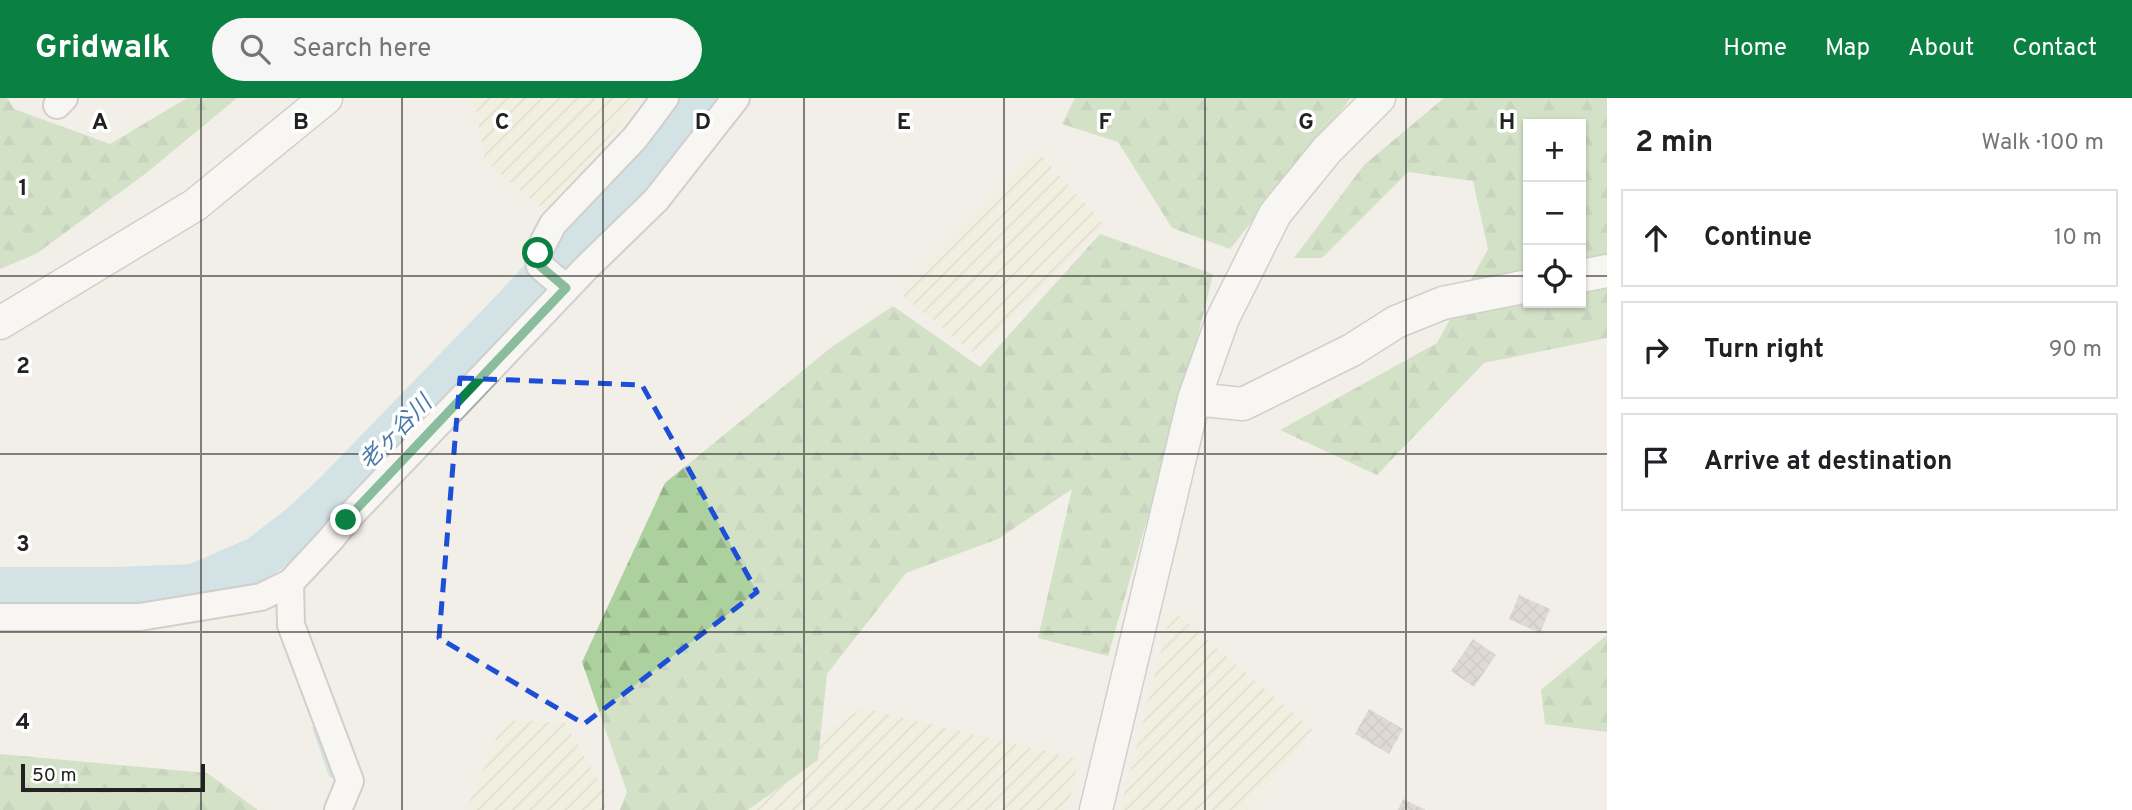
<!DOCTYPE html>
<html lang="en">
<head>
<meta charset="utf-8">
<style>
	body { margin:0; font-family:Overpass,"Noto Sans JP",sans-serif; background:#f6f6f6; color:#202124 }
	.controls { position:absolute; right:21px; top:21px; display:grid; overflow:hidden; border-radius:0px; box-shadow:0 2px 5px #0004 }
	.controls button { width:63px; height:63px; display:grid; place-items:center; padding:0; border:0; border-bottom:2px solid #e0e0e0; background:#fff; color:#202124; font:35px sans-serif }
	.scale { position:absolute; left:21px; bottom:18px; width:184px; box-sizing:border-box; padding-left:7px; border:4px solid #222; border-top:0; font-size:19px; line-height:24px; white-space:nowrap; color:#222; -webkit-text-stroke:5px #fff; paint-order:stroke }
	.stop { position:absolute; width:21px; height:21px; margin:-16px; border:5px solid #0b8043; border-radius:50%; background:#fff }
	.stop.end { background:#0b8043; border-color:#fff; box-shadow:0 2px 7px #0008 }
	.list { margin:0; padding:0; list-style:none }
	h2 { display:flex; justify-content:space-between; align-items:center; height:91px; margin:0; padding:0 28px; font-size:30px }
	h2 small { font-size:23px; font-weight:400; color:#757577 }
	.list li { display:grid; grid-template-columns:46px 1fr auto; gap:21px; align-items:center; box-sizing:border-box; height:98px; margin:0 14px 14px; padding:0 14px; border:2px solid #e0e0e0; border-radius:0px }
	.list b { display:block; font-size:26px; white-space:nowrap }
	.list em { font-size:23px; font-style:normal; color:#757577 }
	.icon { flex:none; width:38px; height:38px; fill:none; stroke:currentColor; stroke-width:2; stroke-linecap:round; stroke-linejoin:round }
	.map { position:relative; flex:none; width:1607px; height:712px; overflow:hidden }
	header { display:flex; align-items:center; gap:42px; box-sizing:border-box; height:98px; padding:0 35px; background:#0b8043; color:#fff }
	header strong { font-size:33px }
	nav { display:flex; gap:38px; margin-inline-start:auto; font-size:24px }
	.search { width:490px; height:63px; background:#f6f6f6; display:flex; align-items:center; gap:18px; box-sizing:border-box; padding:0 24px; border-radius:38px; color:#757577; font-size:26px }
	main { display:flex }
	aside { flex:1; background:#fff }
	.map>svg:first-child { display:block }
	.farmland { fill:url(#farmland-furrows) }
	.forest { fill:url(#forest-firs); fill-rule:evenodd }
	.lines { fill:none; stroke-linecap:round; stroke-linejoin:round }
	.stream { stroke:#aad3df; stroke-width:7 }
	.river { stroke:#aad3df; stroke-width:44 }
	.building { fill:url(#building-cross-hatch) }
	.minor-casing { stroke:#a9a9a9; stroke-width:30 }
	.tertiary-casing { stroke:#a9a9a9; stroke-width:35 }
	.minor { stroke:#fff; stroke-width:26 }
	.tertiary { stroke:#fff; stroke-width:32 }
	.route { stroke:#0b8043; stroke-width:9 }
	.marked { fill:none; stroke:#1d4ed8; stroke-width:5; stroke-dasharray:14 9; stroke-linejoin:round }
	.grid { fill:none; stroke:#222; stroke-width:2; stroke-opacity:0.55 }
	.labels { text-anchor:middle; stroke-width:7; stroke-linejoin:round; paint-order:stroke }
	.water-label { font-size:23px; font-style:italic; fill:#4a7aab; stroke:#fff }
	.grid-label { font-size:23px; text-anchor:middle; font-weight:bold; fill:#222; stroke:#fff; stroke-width:7; stroke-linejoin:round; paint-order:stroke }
</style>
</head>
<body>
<header>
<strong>Gridwalk</strong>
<div class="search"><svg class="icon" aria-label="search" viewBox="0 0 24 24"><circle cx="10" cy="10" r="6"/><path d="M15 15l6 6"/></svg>Search here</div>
<nav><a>Home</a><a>Map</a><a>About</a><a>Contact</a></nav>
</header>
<main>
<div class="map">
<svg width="1607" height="712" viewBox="0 0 1607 712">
	<defs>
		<pattern id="farmland-furrows" width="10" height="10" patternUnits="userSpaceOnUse" patternTransform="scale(1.75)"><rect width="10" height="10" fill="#eef0d5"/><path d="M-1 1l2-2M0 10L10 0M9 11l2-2" fill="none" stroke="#ccceb7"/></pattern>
		<pattern id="forest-firs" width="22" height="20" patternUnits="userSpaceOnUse" patternTransform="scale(1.75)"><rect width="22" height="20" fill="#add19e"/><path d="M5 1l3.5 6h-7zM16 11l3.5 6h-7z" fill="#95b388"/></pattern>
		<pattern id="building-cross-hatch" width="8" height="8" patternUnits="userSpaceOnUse" patternTransform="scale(1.75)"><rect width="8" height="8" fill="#c7bfb8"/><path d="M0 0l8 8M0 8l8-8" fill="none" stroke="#aba49e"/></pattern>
	</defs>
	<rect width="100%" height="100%" fill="#f2efe9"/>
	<path class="farmland" d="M474 0H640L549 116 485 63Z
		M1036 52 1104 126 977 258 900 196Z
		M1172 512 1313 632 1247 712H1120Z
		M862 610 1078 661 1068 712H747L746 689Z
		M504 622 565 625 608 699 604 712H466Z"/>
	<path class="forest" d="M0 0H7L14 11 110 46 187 0H237L145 76 36 156 0 171Z
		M1075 0H1351L1230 151 1172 130 1118 44 1062 26Z
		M1444 0H1607V240L1484 265 1377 377 1280 332 1437 245 1488 151 1473 83 1408 74 1322 160H1294L1364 67ZM1528 26H1581V205H1528Z
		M1100 136 1213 176 1190 271 1108 558 1038 540 1072 391 998 441 906 475 827 576 818 662 748 712H620L627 694 582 564 665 385 833 248 893 208 980 269Z
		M1607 537V634L1545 626 1541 592Z
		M0 656 207 675 258 712H0Z"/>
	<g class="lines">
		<path class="stream" d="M259 460 269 489
			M316 630 332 676"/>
		<path class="river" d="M0 491H118L195 488 259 460 303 426 336 395 514 211 642 71 696 0"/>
	</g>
	<path class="building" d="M1519 497 1550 511 1540 535 1509 521Z
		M1473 541 1496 557 1474 589 1451 573Z
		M1369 611 1403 631 1389 656 1355 636Z
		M1403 701 1426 712H1398Z"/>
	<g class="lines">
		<defs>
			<path id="minor" d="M57 7 64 0
				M566 190 540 168 538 155 553 126 635 40 665 0
				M290 485 291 527 350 683 338 712
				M0 519H140L261 499 290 485 331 441 346 422 586 170 656 102 736 0"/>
			<path id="tertiary" d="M1581 178 1607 173
				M0 225 195 107 326 0
				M1194 301 1243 306 1352 252 1396 224 1443 205 1528 188
				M1096 712 1194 301 1223 220 1275 116 1327 52 1379 0"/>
		</defs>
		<use href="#minor" class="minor-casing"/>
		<use href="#tertiary" class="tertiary-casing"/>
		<use href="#minor" class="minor"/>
		<use href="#tertiary" class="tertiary"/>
	</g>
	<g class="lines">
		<path class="route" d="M346 422 566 190 540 168 538 155"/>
	</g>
	<path d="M0 0H1607V712H0ZM460 280 642 287 757 494 584 626 439 540Z" fill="#f2efe9" fill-opacity=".55" fill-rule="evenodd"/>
	<path class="marked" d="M460 280 642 287 757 494 584 626 439 540Z"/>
	<path class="grid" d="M201 0V712M402 0V712M603 0V712M804 0V712M1004 0V712M1205 0V712M1406 0V712M0 178H1528M1581 178H1607M0 356H1607M0 534H1607"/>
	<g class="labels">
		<g class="water-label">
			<text transform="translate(395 334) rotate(-46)" y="8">老ヶ谷川</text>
		</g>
	</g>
	<g class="grid-label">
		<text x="100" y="31">A</text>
		<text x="301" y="31">B</text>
		<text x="502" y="31">C</text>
		<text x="703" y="31">D</text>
		<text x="904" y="31">E</text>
		<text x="1105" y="31">F</text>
		<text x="1306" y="31">G</text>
		<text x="1507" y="31">H</text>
		<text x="23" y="97">1</text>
		<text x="23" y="275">2</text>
		<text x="23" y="453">3</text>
		<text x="23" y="631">4</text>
	</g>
</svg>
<div class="controls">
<button>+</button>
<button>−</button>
<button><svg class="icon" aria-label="locate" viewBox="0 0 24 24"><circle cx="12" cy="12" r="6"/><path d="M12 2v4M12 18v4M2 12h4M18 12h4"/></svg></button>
</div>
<div class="scale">50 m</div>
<div class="stop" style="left:538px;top:155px"></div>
<div class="stop end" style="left:346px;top:422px"></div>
</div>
<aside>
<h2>2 min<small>Walk · 100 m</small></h2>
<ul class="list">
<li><svg class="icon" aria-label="ahead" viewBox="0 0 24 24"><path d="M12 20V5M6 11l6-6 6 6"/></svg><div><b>Continue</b></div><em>10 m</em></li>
<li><svg class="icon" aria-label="right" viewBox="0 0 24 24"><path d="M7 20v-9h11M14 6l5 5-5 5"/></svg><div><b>Turn right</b></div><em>90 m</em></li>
<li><svg class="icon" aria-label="arrive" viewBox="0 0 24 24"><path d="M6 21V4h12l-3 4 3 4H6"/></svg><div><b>Arrive at destination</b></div></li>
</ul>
</aside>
</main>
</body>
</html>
